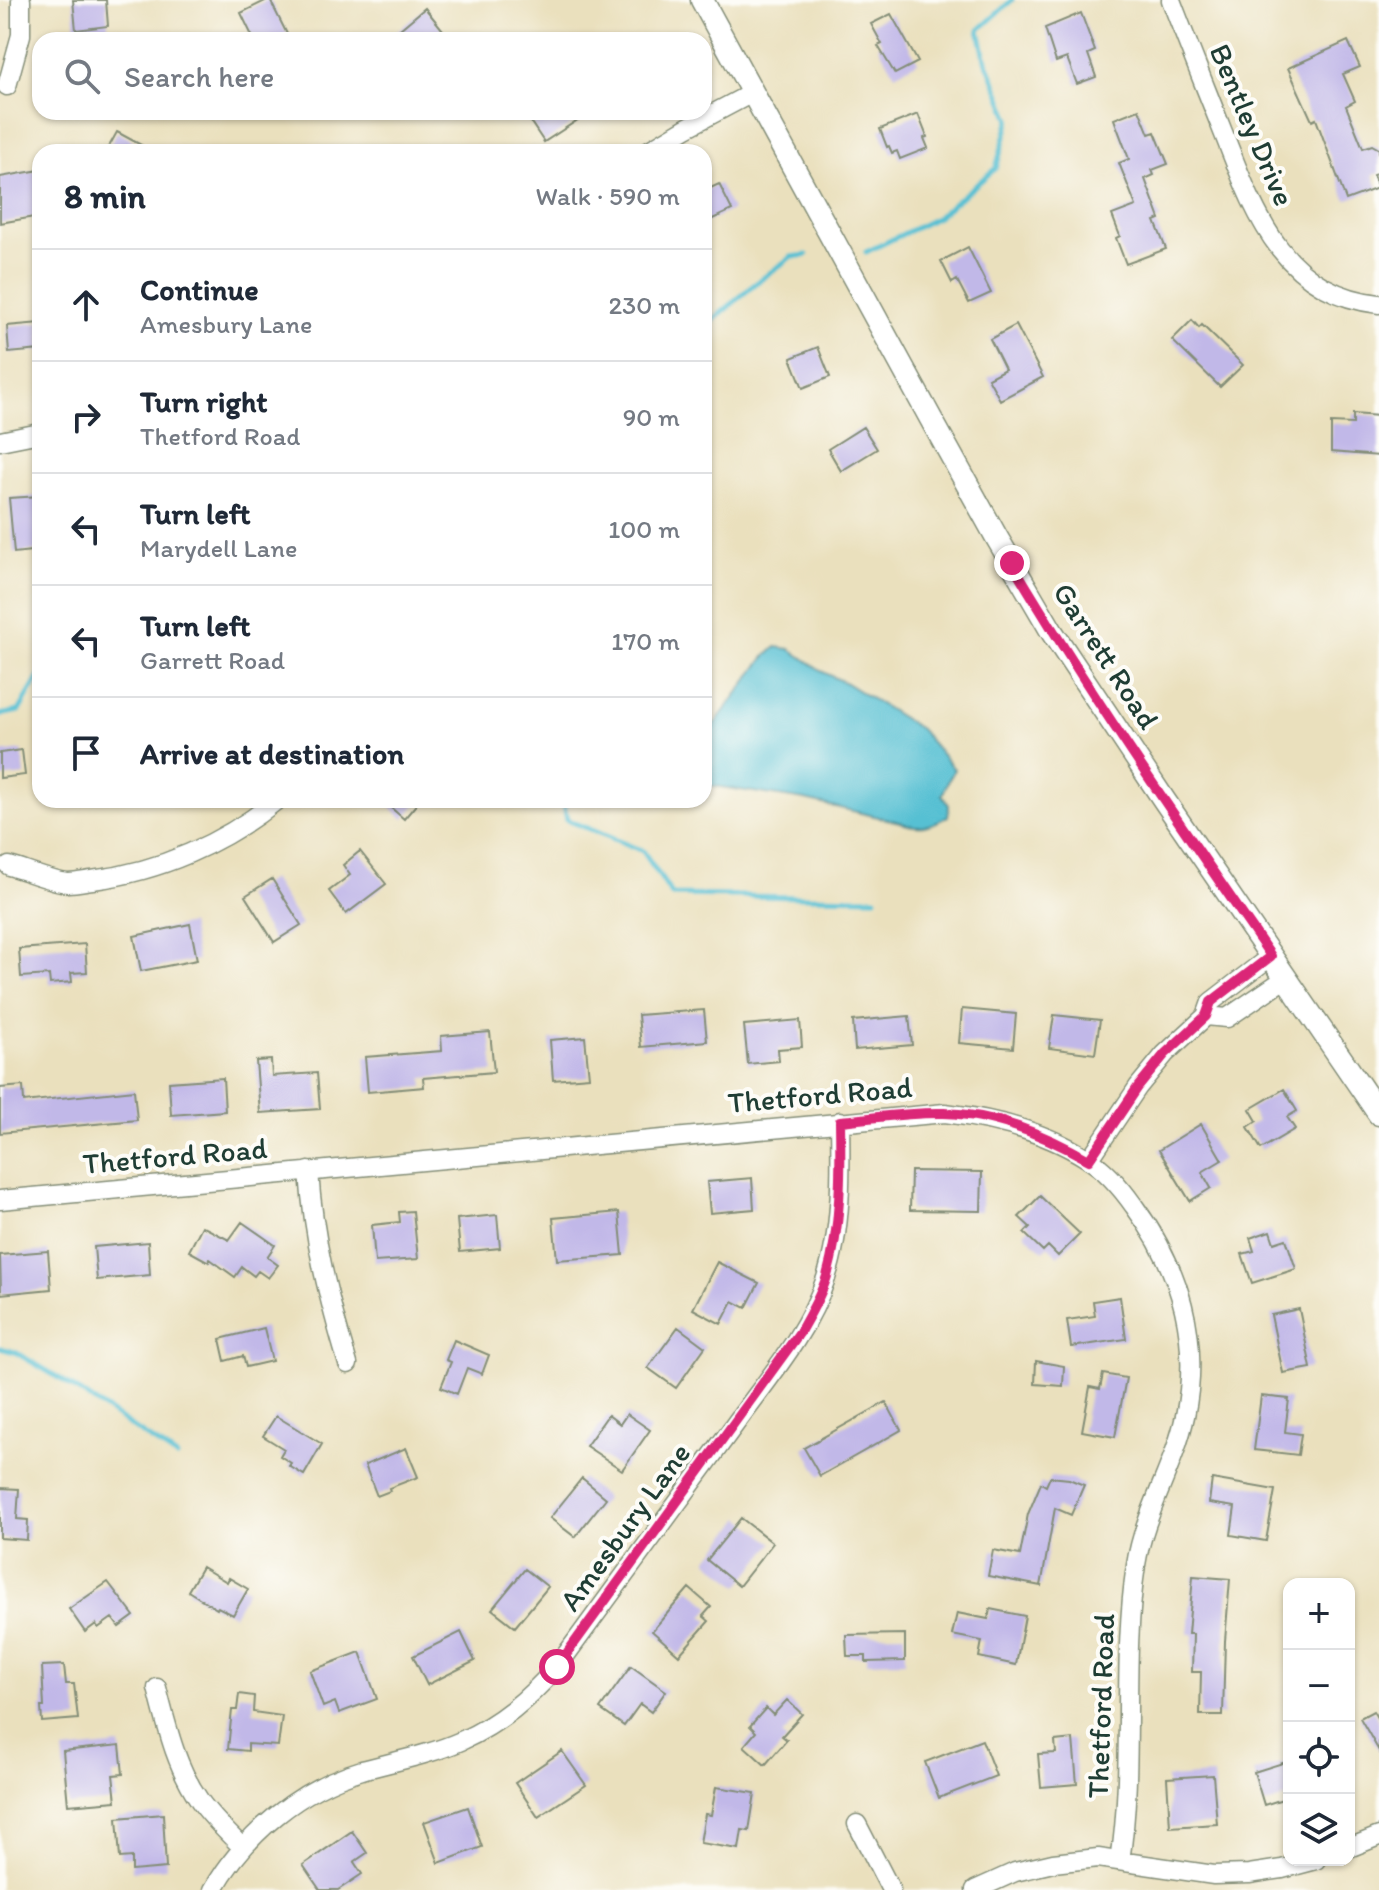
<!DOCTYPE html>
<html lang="en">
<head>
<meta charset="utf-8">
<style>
	body { margin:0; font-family:Itim,sans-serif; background:#f2f2f3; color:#1f2937 }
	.controls { position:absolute; right:24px; bottom:24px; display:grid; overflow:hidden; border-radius:16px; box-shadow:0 2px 6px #0004 }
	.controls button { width:72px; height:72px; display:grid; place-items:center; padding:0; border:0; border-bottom:2px solid #e0e1e3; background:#fff; color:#1f2937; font:40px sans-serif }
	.stop { position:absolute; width:24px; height:24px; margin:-18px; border:6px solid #db2777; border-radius:50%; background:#fff }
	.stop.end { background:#db2777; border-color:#fff; box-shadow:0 2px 8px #0008 }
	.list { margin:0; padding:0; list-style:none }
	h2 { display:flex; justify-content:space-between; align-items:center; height:104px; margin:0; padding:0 32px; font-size:34px }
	h2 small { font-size:26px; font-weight:400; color:#747a83 }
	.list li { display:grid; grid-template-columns:52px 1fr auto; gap:24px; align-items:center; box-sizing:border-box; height:112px; padding:0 32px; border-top:2px solid #e0e1e3 }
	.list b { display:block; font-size:30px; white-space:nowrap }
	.list p { margin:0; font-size:26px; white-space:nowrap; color:#747a83 }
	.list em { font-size:26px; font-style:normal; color:#747a83 }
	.icon { flex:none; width:44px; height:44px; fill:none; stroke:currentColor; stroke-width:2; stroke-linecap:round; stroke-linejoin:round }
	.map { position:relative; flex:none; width:1379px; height:1890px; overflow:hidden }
	.search { position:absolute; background:#fff; box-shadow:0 2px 6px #0004; left:32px; top:32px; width:680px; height:88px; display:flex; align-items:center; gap:20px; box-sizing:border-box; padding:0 28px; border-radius:24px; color:#747a83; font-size:30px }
	.panel { position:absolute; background:#fff; box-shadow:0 2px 6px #0004; left:32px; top:144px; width:680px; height:664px; border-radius:24px }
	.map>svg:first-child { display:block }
	.water { fill:#57c0d3; stroke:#3b7e84; stroke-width:2 }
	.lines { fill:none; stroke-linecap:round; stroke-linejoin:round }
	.stream { stroke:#57c0d3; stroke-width:5 }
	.building { fill:#c1b8e8 }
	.minor-casing { stroke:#848e78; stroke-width:21 }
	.tertiary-casing { stroke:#848e78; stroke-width:25 }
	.minor { stroke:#fff; stroke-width:18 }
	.tertiary { stroke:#fff; stroke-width:22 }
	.route { stroke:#db2777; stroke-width:10 }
	.labels { text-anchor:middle; stroke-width:8; stroke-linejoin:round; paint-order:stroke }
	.street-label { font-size:30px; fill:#1f3d34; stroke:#fdfcf7 }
</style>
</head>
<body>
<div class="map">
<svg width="1379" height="1890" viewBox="0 0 1379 1890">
	<rect width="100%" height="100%" fill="#fdfcf7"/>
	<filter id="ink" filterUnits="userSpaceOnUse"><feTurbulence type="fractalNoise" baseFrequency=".0125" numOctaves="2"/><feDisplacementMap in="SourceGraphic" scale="16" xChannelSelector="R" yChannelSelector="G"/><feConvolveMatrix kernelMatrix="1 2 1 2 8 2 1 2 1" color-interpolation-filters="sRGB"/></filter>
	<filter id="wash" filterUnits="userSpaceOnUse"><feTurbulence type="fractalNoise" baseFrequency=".006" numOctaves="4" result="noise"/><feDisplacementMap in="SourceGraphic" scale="32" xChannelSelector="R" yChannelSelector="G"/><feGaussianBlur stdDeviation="1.8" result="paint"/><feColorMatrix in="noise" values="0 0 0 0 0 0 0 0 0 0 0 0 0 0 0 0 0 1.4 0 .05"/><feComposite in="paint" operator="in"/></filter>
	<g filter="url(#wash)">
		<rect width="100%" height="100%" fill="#eae0bd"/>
		<path class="water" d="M776 647 790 649 825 673 846 683 920 729 954 769 942 795 949 805 948 816C932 826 918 830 900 822L805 800 708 785C700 773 702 747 707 734L764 658Z"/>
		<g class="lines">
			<path class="stream" d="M866 252 936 218 996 168 1010 119 985 58 979 30 1012 0
				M704 328 755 284 791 257 807 255
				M0 715 19 711 40 675
				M563 800 567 820 643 851 672 895 876 898
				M0 1348 15 1352 59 1378 177 1457"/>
		</g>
		<g id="blocks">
			<path class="building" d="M73 0H106L108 26 76 30Z
				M267 0H270L290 40H254L241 13Z
				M425 8 451 40H387Z
				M1081 13 1095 51 1088 54 1096 77 1077 84 1067 58 1056 62 1045 28Z
				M891 14 918 62 895 74 878 46 882 44 871 24Z
				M1348 41 1360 67 1343 74 1355 101 1346 106 1363 148 1372 145 1379 149V173L1373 175 1378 188 1346 200 1316 119 1312 121 1288 68Z
				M1139 109 1149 134 1155 132 1168 164 1152 170 1154 175 1145 179 1160 219 1155 221 1166 249 1126 264 1116 238 1120 236 1112 215 1136 206 1119 163 1129 159 1114 119Z
				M524 112H590L544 142Z
				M918 114 927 137 924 138 928 148 900 159 897 151 892 153 889 146 887 147 880 129Z
				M117 132 154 152H106Z
				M40 170V216L0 223V177Z
				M719 184 732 210 704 223V191Z
				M968 247 991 293 969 303 957 280 952 283 941 261Z
				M1192 320 1199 328 1202 325 1243 365 1220 387 1172 340Z
				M40 323V350L9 353 7 326Z
				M1016 325 1043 377 1000 400 988 378 1005 369 990 339Z
				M818 347 830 377 803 388 791 358Z
				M1353 414 1379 416V456L1331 452V423L1353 424Z
				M863 427 877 449 841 471 828 449Z
				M40 496V550L14 553 9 498Z
				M22 750 25 775 0 778V753Z
				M382 800H420L404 819Z
				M360 851 386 884 346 914 329 891 350 875 343 865Z
				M272 879 301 925 274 942 245 896Z
				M190 924 197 960 141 971 134 936Z
				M85 944 87 972 71 973 72 982 50 984 49 975 21 977 19 949Z
				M962 1009 1016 1014 1013 1048 959 1043Z
				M704 1010 707 1041 641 1047 638 1015Z
				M1054 1015 1100 1020 1095 1054 1049 1048Z
				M909 1016 912 1045 855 1050 853 1021Z
				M800 1020 802 1047 778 1049 779 1061 748 1064 744 1025Z
				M490 1032 494 1072 423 1078 424 1087 368 1092 365 1057 442 1051 441 1036Z
				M585 1037 589 1077 553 1080 550 1040Z
				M271 1060 272 1076 317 1073 320 1109 260 1113 256 1061Z
				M223 1078 225 1111 171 1115 169 1082Z
				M23 1086 24 1102 134 1090 137 1120 0 1133V1088Z
				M1284 1089 1297 1111 1287 1117 1295 1129 1261 1149 1248 1127 1257 1121 1250 1109Z
				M1201 1124 1222 1160 1202 1172 1211 1188 1190 1201 1159 1150Z
				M911 1171 982 1172 981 1211 910 1210Z
				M752 1178 754 1209 710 1213 707 1182Z
				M1040 1196 1080 1234 1058 1256 1048 1246 1043 1251 1024 1233 1030 1227 1019 1217Z
				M413 1211 418 1259 375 1262 372 1225 400 1222 399 1212Z
				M619 1212 623 1255 557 1260 553 1218Z
				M497 1215 500 1248 460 1252 457 1219Z
				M242 1222 275 1245 267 1257 278 1265 268 1278 258 1271 254 1276 242 1267 235 1277 210 1259 209 1262 189 1251 202 1226 229 1240Z
				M1270 1231 1274 1243 1286 1239 1296 1269 1252 1283 1242 1254 1254 1251 1250 1238Z
				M148 1242 150 1275 97 1280 94 1247Z
				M48 1251 51 1289 1 1294 0 1255Z
				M717 1262 759 1283 746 1308 733 1301 721 1324 693 1309Z
				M1120 1297 1126 1339 1071 1347 1067 1320 1095 1316 1093 1301Z
				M1299 1309 1311 1368 1283 1373 1271 1315Z
				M678 1327 705 1347 676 1388 648 1368Z
				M264 1328 272 1361 246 1367 243 1356 225 1361 220 1339Z
				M454 1340 489 1355 482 1374 467 1368 457 1394 441 1387 451 1362 446 1360Z
				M1036 1361 1064 1366 1063 1386 1035 1384Z
				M1103 1374 1126 1378 1115 1437 1082 1431 1090 1387 1100 1389Z
				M1261 1396 1289 1399 1285 1432 1301 1434 1298 1455 1254 1450Z
				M886 1402 901 1430 820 1476 804 1448Z
				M627 1414 650 1430 622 1470 586 1446 608 1415 620 1424Z
				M276 1416 322 1444 304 1475 289 1466 291 1463 280 1456 284 1449 263 1436Z
				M406 1448 418 1477 389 1488 390 1491 377 1496 365 1465Z
				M1050 1477 1069 1479 1084 1485 1071 1515 1055 1508 1041 1586 988 1576 993 1550 1020 1555 1028 1514 1041 1483 1046 1486Z
				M582 1478 606 1498 575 1537 550 1518Z
				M1212 1479 1275 1490 1266 1541 1231 1535 1235 1507 1209 1503Z
				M0 1488 19 1489 17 1519 28 1520 27 1540 0 1538Z
				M741 1518 773 1543 739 1586 707 1560Z
				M202 1567 227 1582 229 1578 248 1589 233 1615 218 1607 217 1609 188 1591Z
				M525 1569 548 1587 515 1627 492 1609Z
				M1193 1576 1230 1579 1225 1641 1223 1715H1200L1201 1672H1192L1193 1634H1188Z
				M108 1582 134 1616 119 1627 112 1618 98 1628 96 1624 85 1632 69 1609Z
				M689 1588 711 1607 703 1616 709 1621 679 1655 652 1631Z
				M990 1609 1025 1616 1016 1665 979 1657 982 1641 952 1635 957 1613 988 1619Z
				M461 1632 475 1661 427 1685 413 1656Z
				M905 1634V1661L866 1662V1656H847L846 1635Z
				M360 1652 377 1699 339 1713 335 1702 323 1707 310 1671Z
				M64 1665 66 1684H74L78 1719 42 1722 41 1707H44L42 1666Z
				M631 1666 666 1691 651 1712 640 1704 624 1726 600 1709Z
				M239 1694 254 1696 253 1712 282 1716 278 1746 248 1744V1751L228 1749 232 1710H237Z
				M787 1700 802 1714 782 1736 787 1740 765 1765 744 1746 756 1732 750 1726 766 1708 773 1715Z
				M1373 1711 1379 1721V1751L1360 1718Z
				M1073 1739 1077 1784 1041 1787 1038 1754 1056 1753 1055 1741Z
				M982 1740 996 1776 939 1798 925 1762Z
				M120 1745 123 1774 113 1775 116 1801 68 1805 63 1751Z
				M562 1751 586 1785 538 1817 515 1783Z
				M1289 1761V1797L1264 1805 1254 1772Z
				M1213 1775 1217 1824 1170 1827 1167 1778Z
				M716 1787 755 1793 749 1831 742 1830 739 1849 700 1843 705 1814 711 1815Z
				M468 1807 482 1847 439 1863 424 1822Z
				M163 1814 166 1868 132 1871V1857L120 1858 117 1818Z
				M352 1831 367 1853 354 1862 362 1874 338 1890H320L303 1865Z"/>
		</g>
	</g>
	<g filter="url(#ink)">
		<use href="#blocks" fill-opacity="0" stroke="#848e78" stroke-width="2"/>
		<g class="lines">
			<defs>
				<path id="minor" d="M1171 0C1187 42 1204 84 1221 127 1253 207 1279 293 1379 304
					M7 86 21 35V0
					M646 152 686 128 752 93
					M0 441 40 433
					M9 866C24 870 53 882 68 883 75 883 85 881 92 880 158 872 225 843 277 800
					M1206 1016 1227 1018 1286 978
					M1089 1160 1138 1087 1165 1054 1206 1016 1211 1002 1271 956
					M309 1171C313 1238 329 1301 348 1364
					M0 1200 945 1113C995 1119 1045 1131 1088 1159 1106 1170 1122 1189 1134 1206 1180 1268 1201 1339 1185 1416 1174 1468 1144 1513 1136 1565 1121 1663 1135 1763 1120 1861
					M157 1688C167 1727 176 1767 200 1801 212 1818 228 1833 243 1848
					M857 1824 891 1890
					M1349 1848 1379 1836
					M213 1890C245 1834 300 1788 362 1770 396 1761 429 1755 461 1741 501 1723 528 1699 557 1667 616 1587 675 1507 733 1427 766 1381 809 1332 826 1278 842 1229 841 1172 840 1121
					M975 1890 1015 1872 1053 1863 1098 1858 1214 1875 1249 1874 1282 1869 1316 1860"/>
				<path id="tertiary" d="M702 0 931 419 997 538 1052 632 1164 800 1379 1114"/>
			</defs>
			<use href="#minor" class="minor-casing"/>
			<use href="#tertiary" class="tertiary-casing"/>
			<use href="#minor" class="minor"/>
			<use href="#tertiary" class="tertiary"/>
		</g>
	</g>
	<g class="lines" filter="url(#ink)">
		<path class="route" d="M557 1667 800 1332C810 1314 821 1296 827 1276 841 1227 841 1172 840 1121 874 1118 909 1112 944 1113 996 1114 1045 1135 1089 1160L1138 1087 1165 1054 1206 1016 1211 1002 1271 956C1182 827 1092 698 1012 563"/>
	</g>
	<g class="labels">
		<g class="street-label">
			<text transform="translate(1252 125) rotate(67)" y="10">Bentley Drive</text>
			<text transform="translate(1106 656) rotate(57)" y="10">Garrett Road</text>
			<text transform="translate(820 1095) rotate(-5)" y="10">Thetford Road</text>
			<text transform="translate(175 1156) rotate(-5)" y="10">Thetford Road</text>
			<text transform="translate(625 1527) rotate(-54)" y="10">Amesbury Lane</text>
			<text transform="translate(1101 1706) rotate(-88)" y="10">Thetford Road</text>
		</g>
	</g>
</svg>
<div class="controls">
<button>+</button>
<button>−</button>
<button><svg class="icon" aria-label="locate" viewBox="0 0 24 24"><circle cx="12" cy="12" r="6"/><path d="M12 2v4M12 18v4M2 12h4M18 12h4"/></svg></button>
<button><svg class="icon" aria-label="layers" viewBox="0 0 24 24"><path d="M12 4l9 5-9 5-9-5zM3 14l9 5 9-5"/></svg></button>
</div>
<div class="stop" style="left:557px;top:1667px"></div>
<div class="stop end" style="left:1012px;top:563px"></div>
<div class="search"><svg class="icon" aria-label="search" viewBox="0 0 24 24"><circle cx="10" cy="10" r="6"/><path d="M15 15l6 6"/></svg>Search here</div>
<section class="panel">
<h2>8 min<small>Walk · 590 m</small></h2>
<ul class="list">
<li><svg class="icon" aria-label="ahead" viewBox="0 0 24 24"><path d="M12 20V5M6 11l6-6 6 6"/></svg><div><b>Continue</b><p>Amesbury Lane</p></div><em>230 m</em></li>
<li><svg class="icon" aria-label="right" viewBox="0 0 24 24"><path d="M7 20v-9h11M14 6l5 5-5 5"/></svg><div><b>Turn right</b><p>Thetford Road</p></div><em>90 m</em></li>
<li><svg class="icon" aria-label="left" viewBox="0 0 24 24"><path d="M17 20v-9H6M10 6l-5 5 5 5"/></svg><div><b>Turn left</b><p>Marydell Lane</p></div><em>100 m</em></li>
<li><svg class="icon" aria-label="left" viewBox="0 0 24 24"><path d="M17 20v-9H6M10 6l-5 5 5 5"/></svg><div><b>Turn left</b><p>Garrett Road</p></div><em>170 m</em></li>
<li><svg class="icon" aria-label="arrive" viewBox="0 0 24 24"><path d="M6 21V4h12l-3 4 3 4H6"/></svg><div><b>Arrive at destination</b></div></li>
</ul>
</section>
</div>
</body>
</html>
